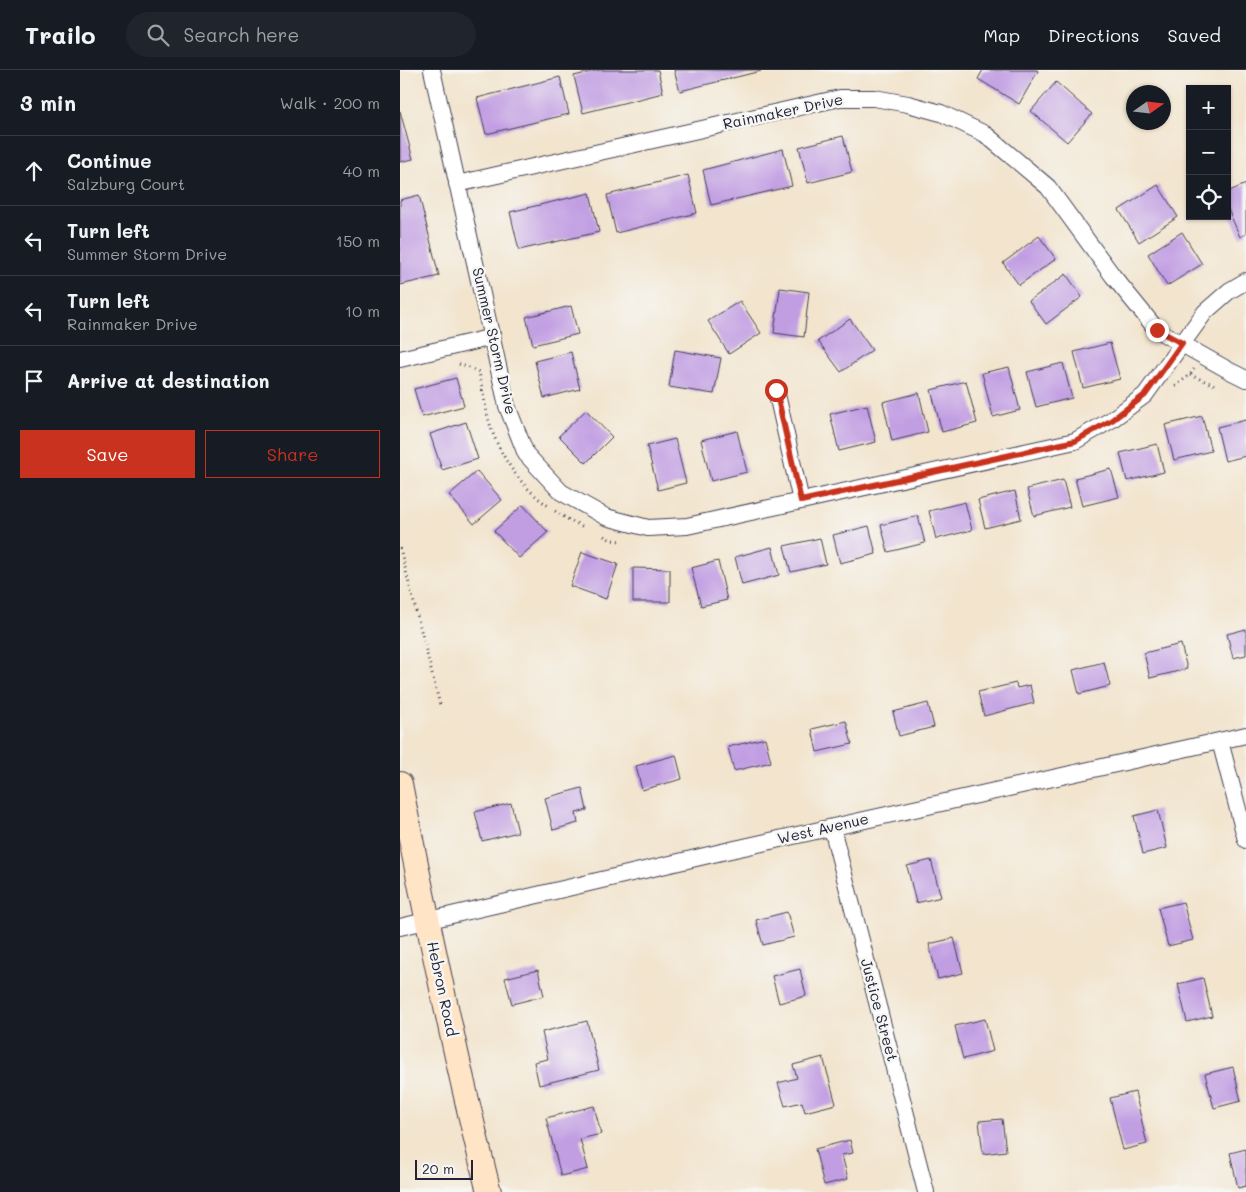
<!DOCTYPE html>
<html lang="en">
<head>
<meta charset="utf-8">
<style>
	body { margin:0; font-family:Mali,sans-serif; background:#20242c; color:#f1f3f6 }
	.controls { position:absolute; right:15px; top:15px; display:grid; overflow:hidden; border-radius:0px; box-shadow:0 1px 4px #0004 }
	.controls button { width:45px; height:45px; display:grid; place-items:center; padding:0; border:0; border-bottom:1px solid #363941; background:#171b24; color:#f1f3f6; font:25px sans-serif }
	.compass { position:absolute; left:726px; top:15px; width:45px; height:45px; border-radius:50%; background:#171b24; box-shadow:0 1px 4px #0004; rotate:76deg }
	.scale { position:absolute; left:15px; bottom:12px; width:58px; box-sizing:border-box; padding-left:5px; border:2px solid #22223b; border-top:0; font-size:14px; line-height:18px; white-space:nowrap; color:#22223b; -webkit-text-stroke:4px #f6f6f2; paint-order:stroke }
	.stop { position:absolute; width:15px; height:15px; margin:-11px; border:4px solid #c8321e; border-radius:50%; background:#fff }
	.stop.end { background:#c8321e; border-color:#fff; box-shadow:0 1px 5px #0008 }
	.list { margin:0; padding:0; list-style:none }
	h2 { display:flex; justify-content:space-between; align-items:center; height:65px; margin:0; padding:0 20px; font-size:21px }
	h2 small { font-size:16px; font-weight:400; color:#9ea1a6 }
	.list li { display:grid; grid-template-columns:32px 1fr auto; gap:15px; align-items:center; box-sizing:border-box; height:70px; padding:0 20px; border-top:1px solid #363941 }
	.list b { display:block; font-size:19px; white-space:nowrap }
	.list p { margin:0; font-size:16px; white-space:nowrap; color:#9ea1a6 }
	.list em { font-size:16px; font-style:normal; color:#9ea1a6 }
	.actions { display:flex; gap:10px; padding:15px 20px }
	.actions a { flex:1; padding:11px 0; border:1px solid #c8321e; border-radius:0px; text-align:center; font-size:18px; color:#c8321e }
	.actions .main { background:#c8321e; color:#fff }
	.icon { flex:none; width:28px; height:28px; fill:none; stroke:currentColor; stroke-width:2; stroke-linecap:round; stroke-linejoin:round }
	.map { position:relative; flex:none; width:846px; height:1122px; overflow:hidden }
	header { display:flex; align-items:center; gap:30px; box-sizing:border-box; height:70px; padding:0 25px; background:#171b24; border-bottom:1px solid #363941 }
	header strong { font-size:24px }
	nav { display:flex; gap:28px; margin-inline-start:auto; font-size:18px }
	.search { width:350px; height:45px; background:#20242c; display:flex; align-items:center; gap:12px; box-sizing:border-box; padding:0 18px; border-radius:28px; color:#9ea1a6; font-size:19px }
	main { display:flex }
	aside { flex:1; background:#171b24 }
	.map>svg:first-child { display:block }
	.building { fill:#c19de2 }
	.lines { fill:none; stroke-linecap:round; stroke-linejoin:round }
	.street-casing { stroke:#413f51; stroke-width:18 }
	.secondary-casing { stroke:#413f51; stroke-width:26 }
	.path { stroke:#413f51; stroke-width:3; stroke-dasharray:1 4; stroke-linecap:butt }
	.street { stroke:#fff; stroke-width:16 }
	.secondary { stroke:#ffe4c6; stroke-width:24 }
	.route { stroke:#c8321e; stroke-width:6 }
	.labels { text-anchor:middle; stroke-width:5; stroke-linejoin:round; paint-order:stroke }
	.street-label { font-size:15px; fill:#22223b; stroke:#f6f6f2 }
</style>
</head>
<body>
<header>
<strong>Trailo</strong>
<div class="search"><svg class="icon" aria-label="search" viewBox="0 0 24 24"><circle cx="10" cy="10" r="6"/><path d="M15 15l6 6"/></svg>Search here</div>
<nav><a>Map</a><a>Directions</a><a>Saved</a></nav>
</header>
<main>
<aside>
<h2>3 min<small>Walk · 200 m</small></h2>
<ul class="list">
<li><svg class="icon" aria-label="ahead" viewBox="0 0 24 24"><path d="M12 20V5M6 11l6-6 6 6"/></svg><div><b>Continue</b><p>Salzburg Court</p></div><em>40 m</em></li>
<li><svg class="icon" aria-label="left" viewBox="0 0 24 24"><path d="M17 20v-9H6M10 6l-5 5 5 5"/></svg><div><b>Turn left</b><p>Summer Storm Drive</p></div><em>150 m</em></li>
<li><svg class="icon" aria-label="left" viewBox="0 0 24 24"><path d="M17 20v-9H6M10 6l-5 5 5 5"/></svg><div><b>Turn left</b><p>Rainmaker Drive</p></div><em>10 m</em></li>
<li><svg class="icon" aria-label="arrive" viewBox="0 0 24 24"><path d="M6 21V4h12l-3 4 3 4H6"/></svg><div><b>Arrive at destination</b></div></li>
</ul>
<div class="actions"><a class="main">Save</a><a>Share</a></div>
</aside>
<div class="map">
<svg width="846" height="1122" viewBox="0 0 846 1122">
	<rect width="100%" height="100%" fill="#f6f6f2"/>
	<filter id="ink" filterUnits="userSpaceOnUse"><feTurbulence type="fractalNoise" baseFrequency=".02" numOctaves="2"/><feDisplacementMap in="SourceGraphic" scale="10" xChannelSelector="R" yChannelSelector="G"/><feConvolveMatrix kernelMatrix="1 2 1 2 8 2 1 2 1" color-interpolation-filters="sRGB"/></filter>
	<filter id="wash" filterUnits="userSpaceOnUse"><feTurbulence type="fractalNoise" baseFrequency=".0096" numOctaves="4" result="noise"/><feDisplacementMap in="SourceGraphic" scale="20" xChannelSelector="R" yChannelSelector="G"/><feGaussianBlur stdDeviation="1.12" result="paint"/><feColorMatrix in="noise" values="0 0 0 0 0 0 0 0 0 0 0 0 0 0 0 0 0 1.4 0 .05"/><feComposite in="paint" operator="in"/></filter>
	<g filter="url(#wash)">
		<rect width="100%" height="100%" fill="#f2e4cd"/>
		<g id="blocks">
			<path class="building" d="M199 0H258L263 23 183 43 174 6Z
				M274 0H361V1L280 21Z
				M583 0H637L638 1 619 34 578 9Z
				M160 7 169 44 86 64 77 28Z
				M656 12 692 44 667 72 631 41Z
				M0 41 13 89 0 92Z
				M443 66 452 102 408 113 399 77Z
				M383 79 392 116 311 135 303 100Z
				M288 105 297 143 216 163 207 125Z
				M846 114V164L840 167 827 137V122Z
				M758 115 778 147 739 172 719 140Z
				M190 123 199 162 119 180 110 142Z
				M19 125 39 206 0 215V130Z
				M782 162 802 194 767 216 748 184Z
				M639 166 656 189 619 215 603 193Z
				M666 204 682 227 646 254 629 231Z
				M380 218 409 222 404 267 374 263Z
				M340 231 361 263 329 284 308 251Z
				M171 236 178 264 133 275 126 247Z
				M450 249 472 280 441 302 418 271Z
				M710 273 720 309 683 318 674 282Z
				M275 280 321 288 314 324 269 317Z
				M171 282 180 319 144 328 135 291Z
				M663 293 672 328 636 337 627 302Z
				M609 297 620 340 593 347 582 303Z
				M56 308 64 336 22 347 14 319Z
				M566 311 577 353 542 362 531 320Z
				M519 323 528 362 492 371 483 332Z
				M467 335 476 372 439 381 430 344Z
				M186 340 212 367 186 393 159 366Z
				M802 346 811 381 774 390 765 355Z
				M846 350V386L825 391 817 357Z
				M66 352 78 389 42 400 30 364Z
				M337 361 347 402 311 411 301 370Z
				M275 369 286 413 258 420 247 376Z
				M757 374 764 402 727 411 720 383Z
				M711 399 719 427 682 436 675 408Z
				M77 401 102 430 74 454 49 425Z
				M663 410 670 437 634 446 627 419Z
				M615 421 621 449 585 458 578 430Z
				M565 432 572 460 536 469 529 441Z
				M123 435 148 462 119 488 94 461Z
				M518 446 525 473 488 482 481 455Z
				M469 456 476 484 440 493 433 465Z
				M420 468 426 494 391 502 384 476Z
				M372 477 379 505 342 515 335 487Z
				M182 482 218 494 206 529 170 516Z
				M318 491 327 530 301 536 291 498Z
				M233 498 270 499V532H233Z
				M846 559V585L833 588 827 564Z
				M781 574 787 599 750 608 744 583Z
				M704 592 710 616 679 624 673 600Z
				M616 613 617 618 630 615 634 633 584 646 578 622Z
				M528 633 534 657 499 666 493 642Z
				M446 651 452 674 417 682 412 659Z
				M365 668 371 692 334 701 328 677Z
				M276 685 282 709 242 720 236 696Z
				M182 718 187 740 176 743 178 753 153 760 145 728Z
				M111 733 118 762 82 771 75 742Z
				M758 740 767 778 743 784 734 746Z
				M531 790 541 827 516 833 507 796Z
				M783 832 793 870 768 876 758 838Z
				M387 842 394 867 363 875 356 850Z
				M554 868 563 903 538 909 529 874Z
				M400 899 406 926 379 933 372 906Z
				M138 900 144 926 112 934 105 908Z
				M803 908 812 946 787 952 778 914Z
				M585 949 593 981 563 989 555 956Z
				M187 951 199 1000 139 1015 134 992 148 989 142 962Z
				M423 987 436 1034 405 1042 402 1032 385 1036 378 1013 397 1008 393 995Z
				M833 997 841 1031 814 1038 805 1004Z
				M735 1022 747 1074 723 1080 710 1028Z
				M194 1036 201 1064 180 1069 188 1099 161 1106 146 1048Z
				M602 1049 606 1081 583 1084 579 1051Z
				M450 1070 453 1083 442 1085 448 1109 424 1115 415 1079Z
				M846 1079V1116L838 1118 830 1083Z"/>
		</g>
	</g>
	<g filter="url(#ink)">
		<use href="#blocks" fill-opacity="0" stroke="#413f51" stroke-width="1"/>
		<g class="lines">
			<defs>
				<path id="street" d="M32 0 107 336 126 384 161 422 206 447 248 458 287 456 675 371 711 350 745 325 805 242 829 221 846 211
					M57 114 440 28H474L508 34 541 43 585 64 648 117 713 206 757 260 830 301 846 309
					M0 289 93 267
					M376 320 401 431
					M820 671 846 770
					M432 758 526 1122
					M0 857 326 781 846 665"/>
				<path id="secondary" d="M0 714C27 851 55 987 89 1122"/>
			</defs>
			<use href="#street" class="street-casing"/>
			<use href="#secondary" class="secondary-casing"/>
			<path class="path" d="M59 294 79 302C82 318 85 335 89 351 98 384 121 418 150 437
				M790 305 815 315
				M775 316 790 305 794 299
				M155 441 169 450 184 457
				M204 466 211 470 221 471
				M0 478 40 635"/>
			<use href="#street" class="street"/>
			<use href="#secondary" class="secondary"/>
		</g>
	</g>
	<g class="lines" filter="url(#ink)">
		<path class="route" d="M376 320 401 431 675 371 712 350 745 325 782 273 757 260"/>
	</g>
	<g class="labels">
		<g class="street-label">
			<text transform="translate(383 42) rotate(-12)" y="5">Rainmaker Drive</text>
			<text transform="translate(94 271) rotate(77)" y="5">Summer Storm Drive</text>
			<text transform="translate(423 759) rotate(-13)" y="5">West Avenue</text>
			<text transform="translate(42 919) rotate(78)" y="5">Hebron Road</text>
			<text transform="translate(479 940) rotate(75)" y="5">Justice Street</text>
		</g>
	</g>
</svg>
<div class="controls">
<button>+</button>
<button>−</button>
<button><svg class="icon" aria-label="locate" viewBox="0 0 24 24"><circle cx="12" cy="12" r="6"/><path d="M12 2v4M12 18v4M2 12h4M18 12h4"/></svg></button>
</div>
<svg class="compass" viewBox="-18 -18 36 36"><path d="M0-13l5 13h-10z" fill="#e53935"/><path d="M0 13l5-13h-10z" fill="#9ea1a6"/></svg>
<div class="scale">20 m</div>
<div class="stop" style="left:376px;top:320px"></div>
<div class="stop end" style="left:757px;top:260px"></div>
</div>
</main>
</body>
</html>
